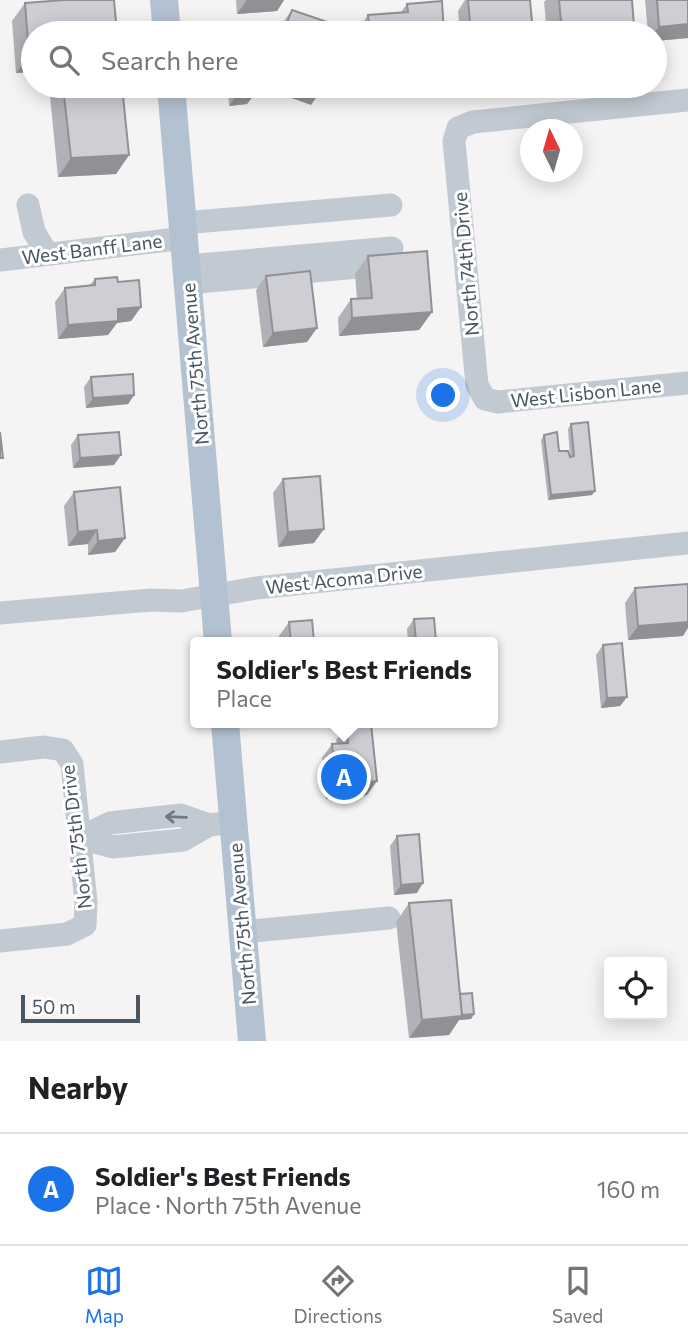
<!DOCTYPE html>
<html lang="en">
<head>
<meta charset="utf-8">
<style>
	body { margin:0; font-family:Commissioner,sans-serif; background:#f6f6f6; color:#202124 }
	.controls { position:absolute; right:21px; bottom:21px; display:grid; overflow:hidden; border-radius:7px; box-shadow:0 4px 18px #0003 }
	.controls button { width:63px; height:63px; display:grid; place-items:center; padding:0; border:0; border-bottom:2px solid #e0e0e0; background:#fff; color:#202124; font:35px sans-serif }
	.compass { position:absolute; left:520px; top:119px; width:63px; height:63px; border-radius:50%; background:#fff; box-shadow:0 4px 18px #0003; rotate:355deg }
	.scale { position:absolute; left:21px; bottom:18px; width:119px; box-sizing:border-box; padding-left:7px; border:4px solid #4a5661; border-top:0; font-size:19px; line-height:24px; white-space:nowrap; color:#4a5661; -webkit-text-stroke:5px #fff; paint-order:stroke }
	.you { position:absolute; left:444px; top:396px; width:24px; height:24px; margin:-18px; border:5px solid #fff; border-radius:50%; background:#1a73e8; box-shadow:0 0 0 10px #1a73e833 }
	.badge { display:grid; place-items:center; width:46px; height:46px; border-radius:50%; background:#1a73e8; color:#fff; font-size:23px; font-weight:700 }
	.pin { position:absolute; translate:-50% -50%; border:4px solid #fff; box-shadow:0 2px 7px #0006 }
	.popup { position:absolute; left:190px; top:637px; width:308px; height:91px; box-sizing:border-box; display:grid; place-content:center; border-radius:7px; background:#fff; filter:drop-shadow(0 2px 5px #0005); font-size:23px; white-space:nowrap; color:#757577 }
	.popup b { font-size:26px; color:#202124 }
	.popup::after { content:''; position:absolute; left:50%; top:100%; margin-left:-14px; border:14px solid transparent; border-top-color:#fff }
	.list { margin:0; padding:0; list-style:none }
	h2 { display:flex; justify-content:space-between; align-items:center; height:91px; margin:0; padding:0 28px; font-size:30px }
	h2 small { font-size:23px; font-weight:400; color:#757577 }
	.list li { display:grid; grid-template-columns:46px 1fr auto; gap:21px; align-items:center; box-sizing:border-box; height:112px; padding:0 28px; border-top:2px solid #e0e0e0 }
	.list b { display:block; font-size:26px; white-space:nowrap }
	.list p { margin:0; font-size:23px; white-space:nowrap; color:#757577 }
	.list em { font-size:23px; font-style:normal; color:#757577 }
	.icon { flex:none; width:38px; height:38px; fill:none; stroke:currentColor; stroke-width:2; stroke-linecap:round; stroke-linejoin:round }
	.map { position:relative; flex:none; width:688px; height:1041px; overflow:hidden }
	.search { position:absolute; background:#fff; box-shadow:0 4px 18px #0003; left:21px; right:21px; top:21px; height:77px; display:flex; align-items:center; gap:18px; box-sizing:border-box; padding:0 24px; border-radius:38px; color:#757577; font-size:26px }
	.sheet { height:203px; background:#fff }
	nav { display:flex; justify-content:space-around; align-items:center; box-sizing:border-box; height:98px; border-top:2px solid #e0e0e0; background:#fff; font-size:19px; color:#757577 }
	nav a { display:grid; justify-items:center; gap:4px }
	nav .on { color:#1a73e8 }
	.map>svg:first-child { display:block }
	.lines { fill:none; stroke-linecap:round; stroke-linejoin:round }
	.minor { stroke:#c1cad2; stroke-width:23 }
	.major { stroke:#b3c2d1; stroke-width:28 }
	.wall { fill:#b0b2b7 }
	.shaded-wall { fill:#909195 }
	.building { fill:#cdcfd5; stroke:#909195; stroke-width:2 }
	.oneway { stroke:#6e7983 }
	.labels { text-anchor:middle; stroke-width:6; stroke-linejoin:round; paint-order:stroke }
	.street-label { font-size:19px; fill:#4a5661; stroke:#fff }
</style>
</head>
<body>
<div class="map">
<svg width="688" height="1041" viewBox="0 0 688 1041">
	<rect width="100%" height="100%" fill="#f5f3f3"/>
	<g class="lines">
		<path class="minor" d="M688 100 473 122 458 128 454 141 477 385 485 399 498 402 688 383
			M28 205 34 232 47 253
			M183 223 391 205
			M0 260 185 238
			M187 266 392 248
			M188 283 390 264
			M0 613 151 600 181 601 256 588 688 543
			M0 752 44 747 63 750 72 764 86 902 85 925 67 934 0 941
			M79 838 113 847 183 840 209 825 234 822
			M79 838 110 823 181 815 209 825
			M242 932 389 918"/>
		<path class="major" d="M164 0 167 33
			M171 86 218 642
			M225 723 252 1041"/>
	</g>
	<path class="wall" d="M236 0H284L277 11 237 14Z
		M465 0H530L533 33H460L458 11Z
		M546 0H632L634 26 629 33H547L544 2Z
		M645 0H688V38L655 41V33H648Z
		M25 3 33 33V72L16 73 12 21Z
		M407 4 444 33H359L358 29 368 15 401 12Z
		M292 10 343 33H277L279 28Z
		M49 86H122L129 155 116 174 58 177Z
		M228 86H253L254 95 247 104 229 106Z
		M368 256 432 312 419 330 339 336 338 318 351 299H357L355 274Z
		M266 276 317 328 307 342 263 347 256 290Z
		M95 279 118 282 141 307 131 321 117 323 108 335 58 339 55 302 65 288 90 285Z
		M91 377 134 395 128 404 86 408 84 387Z
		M571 424 595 491 592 495 548 500 541 440 544 435 559 451 570 457 568 429Z
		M78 435 114 465 73 468 71 445Z
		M283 479 314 543 278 547 273 493Z
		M74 492 125 538 115 552 88 555V544L68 546 64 506Z
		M635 588 683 636 628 640 625 603Z
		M414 619 436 642H408L407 629Z
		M289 622 314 642H280L279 636Z
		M603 645 627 697 620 706 601 708 596 655Z
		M346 726 367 795 326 799 322 758 332 744H337L336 740Z
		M397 836 417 893 394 895 390 846Z
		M409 903 460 995 474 1014 471 1019 459 1020 449 1035 409 1038 396 922Z"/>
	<path class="shaded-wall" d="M247 0H284L277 11 237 14Z
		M688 24V38L655 41 654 33 659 27Z
		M634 26 629 33H561L562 32Z
		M33 54V72L16 73 29 55Z
		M258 86H324L311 105Z
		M254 95 247 104 229 106 236 96Z
		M129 155 116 174 58 177 71 158Z
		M141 307 131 321 117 323 108 335 58 339 68 325 118 309Z
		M432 312 419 330 339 336 352 318Z
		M317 328 307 342 263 347 273 333Z
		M134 395 128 404 86 408 93 398Z
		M121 455 114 465 73 468 80 458Z
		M595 491 592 495 548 500 551 495Z
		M324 529 314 543 278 547 288 532Z
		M97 530 88 544 68 546 78 532Z
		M125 538 115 552 88 555 98 541Z
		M688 622V628L683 636 628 640 638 626Z
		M627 697 620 706 601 708 607 698Z
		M377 781 367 795 326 799 336 785Z
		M423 883 417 893 394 895 401 885Z
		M474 1014 471 1019 459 1020 449 1035 409 1038 422 1020Z"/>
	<path class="building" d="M64 0H114L117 33H33V54L29 55 25 3Z
		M468 0H530L533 33H471Z
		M559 0H632L634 26 562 32Z
		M657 0H688V24L659 27Z
		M442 1 444 33H370L368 15 408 12 407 4Z
		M292 10 345 28 343 33H283Z
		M63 86H122L129 155 71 158Z
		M235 86H253L254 95 236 96Z
		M427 251 432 312 352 318 351 299 372 298 368 256Z
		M310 271 317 328 273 333 266 276Z
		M117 277 118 282 139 280 141 307 118 309V321L68 325 65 288 95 285V279Z
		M133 374 134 395 93 398 91 377Z
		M588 422 595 491 551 495 544 435 557 432 559 451H568L570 457 574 456 571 424Z
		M0 432 3 458H0Z
		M119 432 121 455 80 458 78 435Z
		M320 476 324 529 288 532 283 479Z
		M120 487 125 538 98 541 97 530 78 532 74 492Z
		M688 584V622L638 626 635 588Z
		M434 618 436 642H416L414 619Z
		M312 620 314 642H291L289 622Z
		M622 643 627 697 607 698 603 645Z
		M371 724 377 781 336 785 332 744 348 743 346 726Z
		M419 834 423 883 401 885 397 836Z
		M451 900 462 1016 422 1020 409 903Z
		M472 993 474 1014 462 1015 460 994Z"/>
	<defs><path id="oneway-shaft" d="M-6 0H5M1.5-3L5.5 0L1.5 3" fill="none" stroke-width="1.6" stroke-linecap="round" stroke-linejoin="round" transform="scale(1.75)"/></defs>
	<use class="oneway" href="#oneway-shaft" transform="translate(176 817) rotate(-178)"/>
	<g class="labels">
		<g class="street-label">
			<text transform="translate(92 249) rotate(-7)" y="7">West Banff Lane</text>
			<text transform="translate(466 264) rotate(-95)" y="7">North 74th Drive</text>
			<text transform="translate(195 364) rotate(-95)" y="7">North 75th Avenue</text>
			<text transform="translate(586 393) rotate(-6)" y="7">West Lisbon Lane</text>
			<text transform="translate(344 579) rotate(-6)" y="7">West Acoma Drive</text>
			<text transform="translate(76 837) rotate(-97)" y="7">North 75th Drive</text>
			<text transform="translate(242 924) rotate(-95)" y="7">North 75th Avenue</text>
		</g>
	</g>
</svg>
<div class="controls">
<button><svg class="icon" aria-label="locate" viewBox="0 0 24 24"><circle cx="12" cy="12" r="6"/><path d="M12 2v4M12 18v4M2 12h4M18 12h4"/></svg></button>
</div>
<svg class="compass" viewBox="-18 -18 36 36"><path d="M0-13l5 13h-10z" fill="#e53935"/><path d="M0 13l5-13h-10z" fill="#757577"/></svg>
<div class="scale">50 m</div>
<div class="you"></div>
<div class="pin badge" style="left:344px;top:777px">A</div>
<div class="popup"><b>Soldier's Best Friends</b>Place</div>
<div class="search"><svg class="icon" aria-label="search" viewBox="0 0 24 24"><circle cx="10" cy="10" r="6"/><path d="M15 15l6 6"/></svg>Search here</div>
</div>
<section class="sheet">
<h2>Nearby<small></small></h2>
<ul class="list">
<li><span class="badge">A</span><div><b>Soldier's Best Friends</b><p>Place · North 75th Avenue</p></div><em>160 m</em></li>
</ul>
</section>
<nav>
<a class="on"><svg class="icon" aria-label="map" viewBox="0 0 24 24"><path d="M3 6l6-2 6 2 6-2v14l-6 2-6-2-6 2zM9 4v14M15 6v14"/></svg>Map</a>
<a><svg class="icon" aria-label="directions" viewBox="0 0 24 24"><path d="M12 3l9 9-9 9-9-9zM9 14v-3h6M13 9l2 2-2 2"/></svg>Directions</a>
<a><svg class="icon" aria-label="saved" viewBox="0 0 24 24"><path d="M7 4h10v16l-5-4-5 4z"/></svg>Saved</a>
</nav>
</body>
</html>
